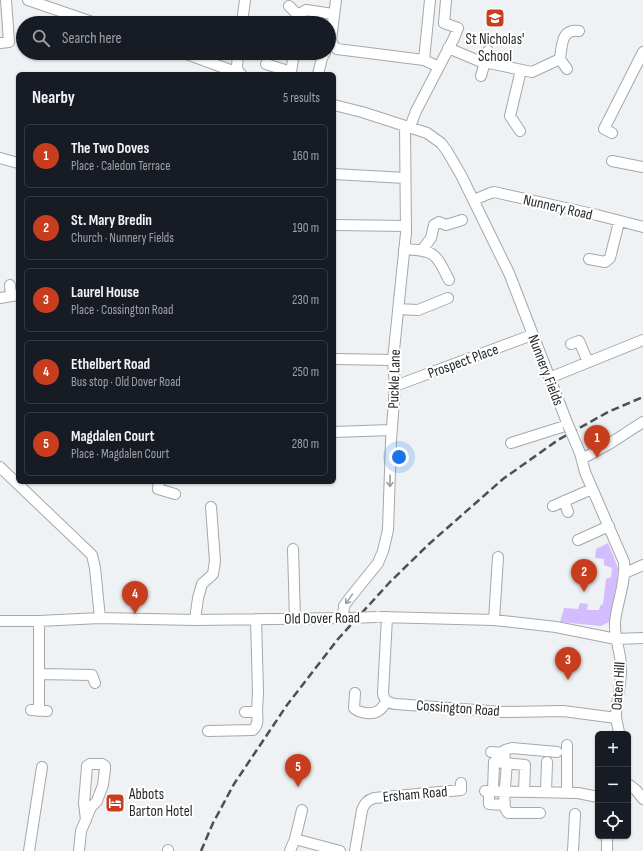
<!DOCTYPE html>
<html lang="en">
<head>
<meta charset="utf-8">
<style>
	body { margin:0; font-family:"Sofia Sans Condensed",sans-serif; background:#242831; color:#f1f3f6 }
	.controls { position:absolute; right:12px; bottom:12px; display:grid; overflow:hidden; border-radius:6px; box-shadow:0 1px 3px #0004 }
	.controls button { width:36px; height:36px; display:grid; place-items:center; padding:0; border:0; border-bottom:1px solid #363941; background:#171b24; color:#f1f3f6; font:20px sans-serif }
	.you { position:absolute; left:399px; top:457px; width:14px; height:14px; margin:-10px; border:3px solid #fff; border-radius:50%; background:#1a73e8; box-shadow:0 0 0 6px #1a73e833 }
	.badge { display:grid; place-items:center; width:26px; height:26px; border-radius:50%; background:#c73d1e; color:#fff; font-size:13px; font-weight:700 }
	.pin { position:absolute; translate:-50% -33px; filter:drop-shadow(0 1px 2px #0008) }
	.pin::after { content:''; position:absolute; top:21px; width:14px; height:12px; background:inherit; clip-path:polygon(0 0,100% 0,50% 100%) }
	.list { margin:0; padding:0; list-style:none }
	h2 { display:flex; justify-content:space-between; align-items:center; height:52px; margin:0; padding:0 16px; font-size:17px }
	h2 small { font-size:13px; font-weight:400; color:#9ea1a6 }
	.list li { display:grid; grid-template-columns:26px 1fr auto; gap:12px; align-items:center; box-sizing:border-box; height:64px; margin:0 8px 8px; padding:0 8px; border:1px solid #363941; border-radius:6px }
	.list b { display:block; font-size:15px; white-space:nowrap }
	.list p { margin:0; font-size:13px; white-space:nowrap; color:#9ea1a6 }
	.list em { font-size:13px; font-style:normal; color:#9ea1a6 }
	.icon { flex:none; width:22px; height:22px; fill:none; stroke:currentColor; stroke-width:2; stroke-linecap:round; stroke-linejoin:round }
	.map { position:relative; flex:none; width:643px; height:851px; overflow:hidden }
	.search { position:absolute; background:#171b24; box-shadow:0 1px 3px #0004; left:16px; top:16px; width:320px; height:44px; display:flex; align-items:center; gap:10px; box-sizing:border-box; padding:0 14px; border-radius:22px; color:#9ea1a6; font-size:15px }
	.panel { position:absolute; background:#171b24; box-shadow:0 1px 3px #0004; left:16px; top:72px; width:320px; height:412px; border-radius:6px }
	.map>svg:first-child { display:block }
	.green { fill:#d3bdff }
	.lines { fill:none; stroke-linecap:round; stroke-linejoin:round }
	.minor-casing { stroke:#a4a8aa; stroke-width:12 }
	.minor { stroke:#fff; stroke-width:10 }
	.rail { stroke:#4d4f50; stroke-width:2.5; stroke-dasharray:8 4; stroke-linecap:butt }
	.minor-bridge-casing { stroke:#a4a8aa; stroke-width:12; stroke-linecap:butt }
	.minor-bridge { stroke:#fff; stroke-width:10 }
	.oneway { stroke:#9e9e9f }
	.labels { text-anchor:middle; stroke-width:4; stroke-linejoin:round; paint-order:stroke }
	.poi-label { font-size:15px; fill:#272829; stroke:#fff }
	.street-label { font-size:15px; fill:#272829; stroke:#fff }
</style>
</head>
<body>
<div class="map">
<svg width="643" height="851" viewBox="0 0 643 851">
	<rect width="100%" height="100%" fill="#eef2f4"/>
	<path class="green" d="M608 543 618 568 617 582 609 622 601 626 560 622 564 608 578 609 580 603 588 604 587 610H599L600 606 603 604 606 579 611 577 612 568 604 565V559L595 558 596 549Z"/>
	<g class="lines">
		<defs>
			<path id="minor" d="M28 0 95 23
				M336 0 331 40 333 45 337 49 424 60 439 67
				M289 6 298 15 306 10 333 14
				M242 23 245 0
				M0 43 9 42 6 0
				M448 48 479 61 532 72 560 59C562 46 561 28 579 31
				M184 53 241 74
				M238 53 237 67 239 73
				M560 59 567 69
				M424 60 430 0
				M479 61 488 51
				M266 64 291 72 294 53
				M318 74 322 58 325 53
				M481 76 485 62
				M334 105 362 112 427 133 441 143 447 151 461 175 509 273 568 425 511 443
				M410 127 416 111 454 38 458 28 444 23 446 0
				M520 131 510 116 521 70
				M612 133 604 129 643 52
				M0 158 18 163
				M612 161 643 167
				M334 174 405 178
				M474 200 488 194 494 192 597 215 643 227
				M334 225 406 226
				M404 249C435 251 435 252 449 280
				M422 250 431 238 434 225 439 222 446 225 462 220
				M589 259 605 262 610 258 619 222
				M10 285 11 296
				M0 298 18 295
				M398 309 418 310 448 298
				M571 344 579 341 588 362
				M334 359 393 360
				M549 378 643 340
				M395 386 532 335
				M334 432 391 430
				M580 453 585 472 624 562C626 583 617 602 615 622 614 638 621 652 621 667 622 682 616 701 616 716 616 722 619 728 619 734
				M582 459 609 444 643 422
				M0 467 92 555 95 568 100 618
				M159 482 158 489 175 494
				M564 501 568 512
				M553 506 592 489
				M578 540 609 526
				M293 549 295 619
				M625 573 643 565
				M381 617 494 620 556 627 616 639 643 638
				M387 617 383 693C384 701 388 703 396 704L502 712 563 711 616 718
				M343 618 344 606 349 599 378 563 383 551 388 530 391 441 395 386 393 360 406 233 405 126
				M195 620 198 598 202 584 213 574 215 561 211 507
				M494 620 498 557
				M0 621H39L100 618 195 620 349 618
				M39 674 92 675 95 683
				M355 693 354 708C358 713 372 715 378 711 382 709 384 705 387 701
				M31 710 47 711
				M39 711V621
				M245 712H257L258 692 256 619
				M208 731 253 730C258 725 258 720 257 712
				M567 745V793
				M491 752 505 753
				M504 763 505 750 512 748 557 752
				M628 784 636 790 643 799
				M505 787 507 763
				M485 791 578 793 598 797
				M489 791V804L505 805
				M493 791 494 762 525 765 524 792
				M504 792 505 808 508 813H540
				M546 792 547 762
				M295 839 340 851
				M168 850V851
				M29 851 42 767
				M79 851 81 831 91 807 97 801 103 785 105 769V766L102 764H90L87 766 84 803 86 820
				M290 851 295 839 302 810
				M355 851 362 810C364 804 367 800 374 798L461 790V783
				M573 851 575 814
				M607 851V836"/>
		</defs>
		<use href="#minor" class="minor-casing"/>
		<use href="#minor" class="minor"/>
		<path class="rail" d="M201 851 213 823 234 784 287 705 338 639 390 582 429 544 503 479 558 440 608 412 643 397"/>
		<defs>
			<path id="minor-bridge" d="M568 425 580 453
				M349 618 377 617"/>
		</defs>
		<use href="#minor-bridge" class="minor-bridge-casing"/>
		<use href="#minor-bridge" class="minor-bridge"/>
	</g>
	<defs><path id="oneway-shaft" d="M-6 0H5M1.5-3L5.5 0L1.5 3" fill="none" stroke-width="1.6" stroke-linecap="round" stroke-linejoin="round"/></defs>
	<g class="oneway">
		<use href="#oneway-shaft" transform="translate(390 481) rotate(91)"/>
		<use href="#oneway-shaft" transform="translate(349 599) rotate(125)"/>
	</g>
	<defs>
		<symbol id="school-square" viewBox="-11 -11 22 22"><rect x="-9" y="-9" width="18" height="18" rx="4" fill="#c73d1e" stroke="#fff"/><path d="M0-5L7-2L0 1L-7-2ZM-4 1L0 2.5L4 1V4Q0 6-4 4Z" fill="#fff"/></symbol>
		<symbol id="hotel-square" viewBox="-11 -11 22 22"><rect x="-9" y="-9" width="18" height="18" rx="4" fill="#c73d1e" stroke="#fff"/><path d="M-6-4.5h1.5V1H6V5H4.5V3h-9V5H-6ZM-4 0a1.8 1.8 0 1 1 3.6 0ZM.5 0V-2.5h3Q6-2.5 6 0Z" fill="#fff"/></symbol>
	</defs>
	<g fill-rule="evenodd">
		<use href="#school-square" x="484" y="7" width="22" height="22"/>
		<use href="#hotel-square" x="104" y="792" width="22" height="22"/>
	</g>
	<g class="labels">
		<g class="poi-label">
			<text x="495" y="44">St Nicholas'<tspan x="495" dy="17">School</tspan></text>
			<text x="129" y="799" text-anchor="start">Abbots<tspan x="129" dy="17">Barton Hotel</tspan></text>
		</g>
		<g class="street-label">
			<text transform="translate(558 207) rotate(13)" y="5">Nunnery Road</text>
			<text transform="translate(463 361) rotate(-20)" y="5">Prospect Place</text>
			<text transform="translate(546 370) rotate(69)" y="5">Nunnery Fields</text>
			<text transform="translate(394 379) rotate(-88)" y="5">Puckle Lane</text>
			<text transform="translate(322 618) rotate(-1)" y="5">Old Dover Road</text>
			<text transform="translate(618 686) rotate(-86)" y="5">Oaten Hill</text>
			<text transform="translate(458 708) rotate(4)" y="5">Cossington Road</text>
			<text transform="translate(415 794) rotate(-5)" y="5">Ersham Road</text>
		</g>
	</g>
</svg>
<div class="controls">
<button>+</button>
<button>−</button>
<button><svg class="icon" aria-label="locate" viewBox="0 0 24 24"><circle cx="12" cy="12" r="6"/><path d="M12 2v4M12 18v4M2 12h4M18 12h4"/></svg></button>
</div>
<div class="you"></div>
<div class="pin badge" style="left:597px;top:458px">1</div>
<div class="pin badge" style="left:584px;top:592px">2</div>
<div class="pin badge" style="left:568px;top:680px">3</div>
<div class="pin badge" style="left:135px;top:614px">4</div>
<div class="pin badge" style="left:298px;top:787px">5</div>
<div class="search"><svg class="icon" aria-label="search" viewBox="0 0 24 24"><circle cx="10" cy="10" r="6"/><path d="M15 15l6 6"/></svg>Search here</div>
<section class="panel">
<h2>Nearby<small>5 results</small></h2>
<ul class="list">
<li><span class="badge">1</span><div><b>The Two Doves</b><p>Place · Caledon Terrace</p></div><em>160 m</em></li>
<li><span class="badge">2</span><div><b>St. Mary Bredin</b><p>Church · Nunnery Fields</p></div><em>190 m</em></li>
<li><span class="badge">3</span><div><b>Laurel House</b><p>Place · Cossington Road</p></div><em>230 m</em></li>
<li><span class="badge">4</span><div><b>Ethelbert Road</b><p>Bus stop · Old Dover Road</p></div><em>250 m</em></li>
<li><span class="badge">5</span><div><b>Magdalen Court</b><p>Place · Magdalen Court</p></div><em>280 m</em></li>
</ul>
</section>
</div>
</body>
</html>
